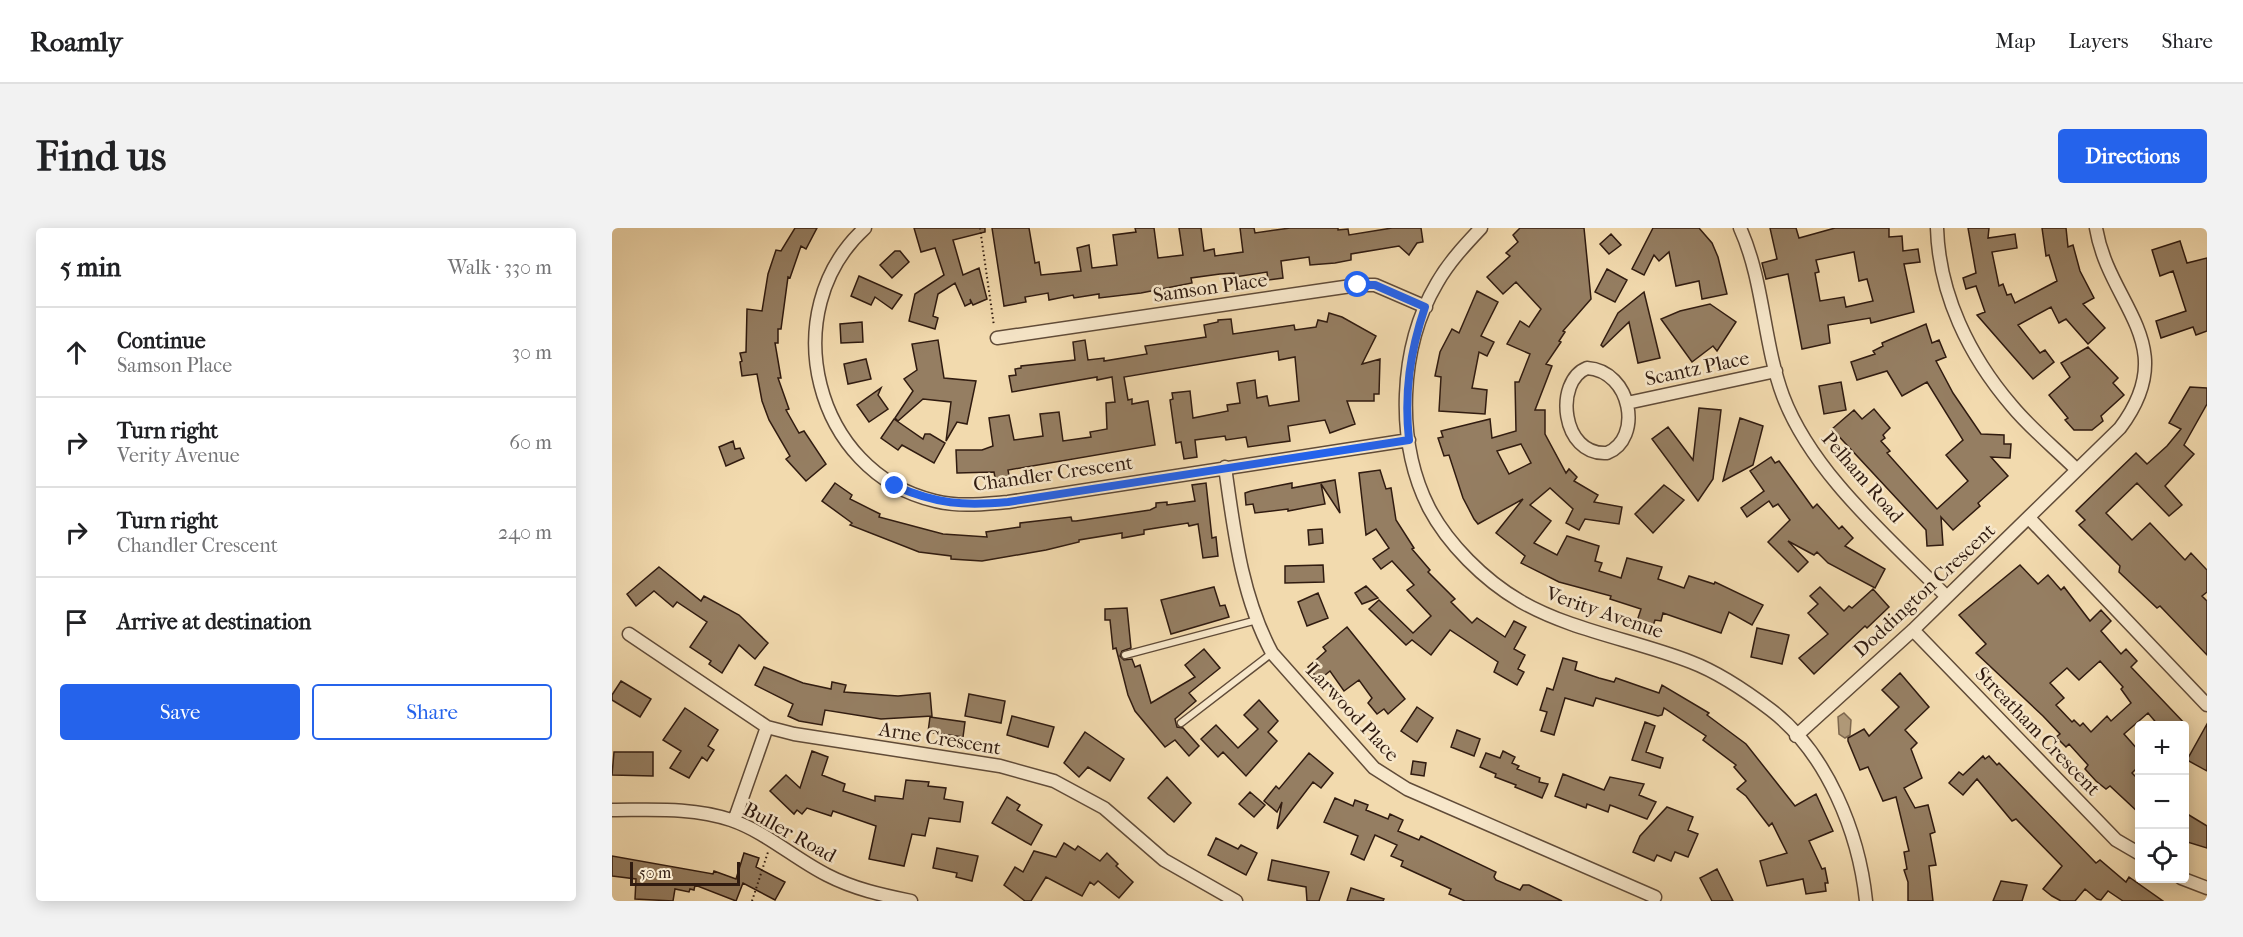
<!DOCTYPE html>
<html lang="en">
<head>
<meta charset="utf-8">
<style>
	body { margin:0; font-family:"IM FELL French Canon",serif; background:#f2f2f2; color:#202124 }
	.controls { position:absolute; right:18px; bottom:18px; display:grid; overflow:hidden; border-radius:6px; box-shadow:0 3px 15px #0003 }
	.controls button { width:54px; height:54px; display:grid; place-items:center; padding:0; border:0; border-bottom:2px solid #e0e0e0; background:#fff; color:#202124; font:30px sans-serif }
	.scale { position:absolute; left:18px; bottom:15px; width:110px; box-sizing:border-box; padding-left:6px; border:3px solid #301b10; border-top:0; font-size:16px; line-height:21px; white-space:nowrap; color:#301b10; -webkit-text-stroke:4px #f7e7ca; paint-order:stroke }
	.stop { position:absolute; width:18px; height:18px; margin:-14px; border:4px solid #2563eb; border-radius:50%; background:#fff }
	.stop.end { background:#2563eb; border-color:#fff; box-shadow:0 2px 6px #0008 }
	.list { margin:0; padding:0; list-style:none }
	h2 { display:flex; justify-content:space-between; align-items:center; height:78px; margin:0; padding:0 24px; font-size:26px }
	h2 small { font-size:20px; font-weight:400; color:#757577 }
	.list li { display:grid; grid-template-columns:39px 1fr auto; gap:18px; align-items:center; box-sizing:border-box; height:90px; padding:0 24px; border-top:2px solid #e0e0e0 }
	.list b { display:block; font-size:22px; white-space:nowrap }
	.list p { margin:0; font-size:20px; white-space:nowrap; color:#757577 }
	.list em { font-size:20px; font-style:normal; color:#757577 }
	.actions { display:flex; gap:12px; padding:18px 24px }
	.actions a { flex:1; padding:14px 0; border:2px solid #2563eb; border-radius:6px; text-align:center; font-size:21px; color:#2563eb }
	.actions .main { background:#2563eb; color:#fff }
	.icon { flex:none; width:33px; height:33px; fill:none; stroke:currentColor; stroke-width:2; stroke-linecap:round; stroke-linejoin:round }
	.map { position:relative; flex:none; width:1595px; height:673px; overflow:hidden; border-radius:6px }
	header { display:flex; align-items:center; gap:36px; box-sizing:border-box; height:84px; padding:0 30px; background:#fff; border-bottom:2px solid #e0e0e0 }
	header strong { font-size:28px }
	nav { display:flex; gap:33px; margin-inline-start:auto; font-size:21px }
	.intro { display:flex; align-items:center; justify-content:space-between; box-sizing:border-box; height:144px; padding:0 36px }
	h1 { margin:0; font-size:42px }
	.button { padding:15px 27px; border-radius:6px; background:#2563eb; color:#fff; font-size:21px; font-weight:700 }
	main { display:flex; gap:36px; padding:0 36px }
	aside { flex:1; background:#fff; border-radius:6px; box-shadow:0 3px 15px #0003 }
	.map>svg:first-child { display:block }
	.water { fill:#b09978; stroke:#7d674e; stroke-width:1.5 }
	.building { fill:#957e62; stroke:#301b10; stroke-width:1.5; fill-rule:evenodd }
	.lines { fill:none; stroke-linecap:round; stroke-linejoin:round }
	.lane-casing { stroke:#604b38; stroke-width:9 }
	.street-casing { stroke:#604b38; stroke-width:15 }
	.path { stroke:#301b10; stroke-width:2; stroke-dasharray:1.5 3; stroke-linecap:butt }
	.lane { stroke:#f7e7ca; stroke-width:6 }
	.street { stroke:#f7e7ca; stroke-width:12 }
	.route { stroke:#2563eb; stroke-width:8 }
	.labels { text-anchor:middle; stroke-width:5; stroke-linejoin:round; paint-order:stroke }
	.street-label { font-size:20px; fill:#301b10; stroke:#f7e7ca }
</style>
</head>
<body>
<header>
<strong>Roamly</strong>
<nav><a>Map</a><a>Layers</a><a>Share</a></nav>
</header>
<div class="intro"><h1>Find us</h1><a class="button">Directions</a></div>
<main>
<aside>
<h2>5 min<small>Walk · 330 m</small></h2>
<ul class="list">
<li><svg class="icon" aria-label="ahead" viewBox="0 0 24 24"><path d="M12 20V5M6 11l6-6 6 6"/></svg><div><b>Continue</b><p>Samson Place</p></div><em>30 m</em></li>
<li><svg class="icon" aria-label="right" viewBox="0 0 24 24"><path d="M7 20v-9h11M14 6l5 5-5 5"/></svg><div><b>Turn right</b><p>Verity Avenue</p></div><em>60 m</em></li>
<li><svg class="icon" aria-label="right" viewBox="0 0 24 24"><path d="M7 20v-9h11M14 6l5 5-5 5"/></svg><div><b>Turn right</b><p>Chandler Crescent</p></div><em>240 m</em></li>
<li><svg class="icon" aria-label="arrive" viewBox="0 0 24 24"><path d="M6 21V4h12l-3 4 3 4H6"/></svg><div><b>Arrive at destination</b></div></li>
</ul>
<div class="actions"><a class="main">Save</a><a>Share</a></div>
</aside>
<div class="map">
<svg width="1595" height="673" viewBox="0 0 1595 673">
	<rect width="100%" height="100%" fill="#f2daae"/>
	<filter id="stains"><feTurbulence type="fractalNoise" baseFrequency=".00333" numOctaves="4"/><feColorMatrix values="0 0 0 0 .2 0 0 0 0 .09 0 0 0 0 .02 0 0 0 .5 -.17"/></filter>
	<radialGradient id="worn" r=".72"><stop offset=".6" stop-color="#630" stop-opacity="0"/><stop offset="1" stop-color="#630" stop-opacity=".3"/></radialGradient>
	<path class="water" d="M1232 485 1239 492 1238 507 1233 510 1227 506 1226 489Z"/>
	<path class="building" d="M183 0H205L194 21 189 18 178 50 176 49 169 101H166V115H163L169 150H166L177 181 174 182 187 205 192 203 214 236 194 253 174 231 178 228 157 192 150 173 145 146 130 148 128 134 130 133 128 125 134 124 135 81 150 83 156 46 164 22 169 23Z
		M302 0H373V4L341 12 351 47 367 40 375 71 361 77 358 71 359 75 353 78 343 55 326 66 321 88 326 90 323 101 297 93 303 66 332 47 323 20 309 24Z
		M380 0H417L423 35 427 34 429 47 469 43 465 20 477 17 480 40 505 37 501 7 524 4 523 0H542L546 30 571 27 567 0H589L592 23 602 21 603 28 631 24 628 0H642L643 5 678 0H726V2L736 1 737 7 780 0H809L811 14 805 15 797 27 787 18 739 26V32L723 35 698 37 697 29 669 33 671 50 656 52 655 44 623 49 622 45 608 46 579 50 580 55 529 65 487 70V66L462 70 461 67 437 72 436 65 413 69 414 74 392 78Z
		M908 0H972L979 71 951 103 953 104 947 113 949 114 934 136 940 138 923 182H933V206L954 245 957 241 965 249 962 253 986 267 982 274 1010 279 1007 296 973 291 967 302 954 295 961 281 938 260 918 277 939 293 922 315 945 327 955 308 987 318 983 333 990 335 987 343 1009 350 1015 330 1050 339 1046 351 1072 360 1077 348 1102 356 1103 354 1151 377 1140 397 1117 384 1109 405 1051 385 1049 393 1043 392 1039 404 1023 399 1029 381 998 371 999 368 947 354 909 335 913 328 884 305 911 271 866 296 862 291 851 270 837 227 832 228 826 210 831 209 829 203 878 191 880 210 904 203 903 154H907L918 126 895 116 908 93 917 99 929 81 904 54 891 66 875 49 898 28 894 25 906 14 901 7ZM909 216 919 235 897 246 885 223Z
		M1041 0H1087L1100 15 1106 29 1115 66 1090 71 1087 53 1064 58 1057 24 1047 33 1042 27 1032 47 1020 41Z
		M1158 0H1184L1187 10 1223 0H1277V9L1290 8 1291 23 1306 21 1308 34 1292 36 1302 84 1259 95 1258 90 1216 97 1218 115 1190 121 1176 46 1154 51 1150 35 1165 31ZM1242 24 1247 53 1255 51 1261 73 1234 79 1232 69 1208 73 1203 45 1207 44 1204 32Z
		M1356 0H1377L1376 10 1403 6 1405 20 1380 24 1387 58 1391 56 1395 67 1399 66 1403 75 1445 53 1437 27 1434 28 1430 0H1454L1456 19 1461 17 1468 43 1482 70 1471 76 1493 100 1476 116 1454 91 1447 95 1439 79 1406 97 1428 125 1433 122 1442 134 1421 151 1365 87 1373 84 1364 58 1354 61 1351 50 1364 45Z
		M999 6 1009 17 997 26 988 16Z
		M1568 13 1575 35 1595 30V103L1584 107 1581 99 1549 110 1544 93 1574 83 1561 43 1548 48 1540 22Z
		M283 23H288L297 34 280 50 268 37Z
		M995 41 1015 52 1003 74 983 64Z
		M247 48 290 67 280 81 263 69 259 77 239 68Z
		M865 63 886 74 869 108 882 114 875 128 867 124 860 160 875 162 873 186 827 183 829 149 823 148 828 124 840 101 847 105Z
		M1032 64 1048 130 1026 135 1017 94 991 119 989 117 1006 85Z
		M1098 76 1124 94 1105 123 1101 118 1080 134 1049 91 1068 83Z
		M717 85 730 89 764 108 750 136 768 131 767 166H762V173H735L743 196 718 205 713 192 676 198 678 213 636 219 634 209 614 212 613 208 583 212 585 229 572 231 569 214 564 215 558 172 561 171 560 165 578 163 581 190 616 183 615 177 628 175 625 155 643 152 645 170 655 168 657 178 687 173 683 129 667 132 666 123 512 149 516 172 520 171V176L536 173 543 217 396 242 399 258 385 260 382 244 345 245 344 222H370L381 218 377 190 397 187 402 212 431 208 428 186 447 184 451 213 479 209 478 204 495 201 494 175 503 174 500 149 485 152V149L400 164 397 148 404 147 403 141 409 140V138L463 132 461 114 473 112 476 132 492 130V133L535 126 533 118 594 109 592 97 606 94V92L619 91 621 106 682 97 683 102 704 99 706 92 715 94Z
		M250 94 251 114 229 115 228 96Z
		M1314 96 1320 115 1327 112 1334 129 1324 133 1341 165 1369 206 1392 207V216H1399L1398 230 1379 229 1396 248 1366 275 1368 278 1341 302 1329 289 1331 317 1315 318 1314 302 1220 201 1242 182 1250 191 1262 181 1278 200 1271 207 1273 210 1269 213 1278 223 1275 225 1325 281 1356 253 1334 227 1351 212 1315 154 1290 168 1275 143 1245 152 1239 134 1263 126 1261 123 1271 118 1270 115Z
		M326 112 332 150 364 153 355 196 345 194 334 213 339 174 311 171 286 193 283 190 301 163 292 151 305 142 300 116Z
		M1476 119 1506 150 1501 155 1512 167 1489 188 1491 193 1480 202H1462L1453 192 1456 190 1437 167 1458 149 1449 135Z
		M254 131 259 151 236 156 232 136Z
		M1229 154 1234 182 1212 186 1207 158Z
		M1578 159 1595 160V176L1572 217 1582 226 1553 258 1570 277 1557 288 1525 255 1494 285 1520 312 1538 295 1573 332 1579 325 1595 342V364L1590 368 1595 373V427L1548 378 1545 380 1507 344 1508 338 1467 297 1473 292 1464 283 1524 225 1535 236 1555 218 1569 201 1557 195Z
		M269 160 266 167 276 181 257 194 245 177Z
		M1087 180 1109 182 1101 251 1086 273 1040 211 1056 199 1081 232Z
		M1128 190 1151 198 1141 237 1111 253Z
		M282 191 311 211 313 206H318L333 215 322 235 290 217 286 222 269 210Z
		M121 213 123 221 128 220 132 230 114 238 107 219Z
		M1159 229 1163 235 1167 233 1201 280 1205 276 1227 301 1230 298 1241 310 1233 318 1273 341 1263 360 1216 335 1205 324 1202 327 1176 313 1196 334 1186 344 1156 314 1178 292 1166 276 1161 279 1157 273 1135 289 1129 280 1152 263 1138 243Z
		M768 242 774 261 779 260 784 292 802 320 800 321 818 342 816 344 843 371 839 374 860 395 865 390 893 409 902 393 914 399 902 421 913 427 906 441 912 444 905 457 882 444 886 434 838 402 819 427 800 412 794 417 757 381 767 372 801 405 819 388 795 362 802 357 780 333 769 341 761 331 777 320 764 301 754 307 747 245Z
		M723 252 728 285 709 256 713 276 676 283V281L643 285 641 276 634 277 633 265 639 263 680 255V260Z
		M223 255 240 267 238 271 268 286 267 289 331 306 375 309 374 304 408 299V295L459 289 460 293H464L538 282 544 279V275L555 274V277L583 273 580 257 594 255 600 310 604 309 606 328 591 330 586 296 577 298 576 295 532 302V306L510 310V305L467 312V314L434 322 370 333 339 331V328L307 324 238 297 240 295 210 273Z
		M1052 257 1072 272 1041 305 1023 286Z
		M710 301 711 315 697 317 696 302Z
		M711 337 712 354 673 355V338Z
		M1408 337 1426 356 1436 347 1449 362 1452 359 1478 393 1489 382 1499 393 1489 403 1509 426 1514 421 1525 433 1519 439 1575 498H1547L1536 485 1512 506 1527 523V538L1520 545 1527 552V585L1498 558 1494 561 1484 553 1473 541 1476 537 1457 516 1454 519 1444 509 1448 506 1431 488 1364 425 1374 416 1347 387ZM1488 433 1511 459 1509 461 1519 475 1499 493 1495 488 1479 504 1471 495 1468 498 1462 492 1460 494 1444 477 1452 470 1438 455 1455 440 1467 452Z
		M47 339 89 373 92 368 127 387 156 415 143 431 127 417 110 445 97 436 99 433 78 419 95 394 65 374 61 379 42 363 24 378 15 366Z
		M754 358 766 370 750 376 743 365Z
		M602 359 608 378 613 377 617 389 559 406 549 372Z
		M1208 359 1232 383 1237 378 1240 380 1261 361 1277 379 1255 400 1253 398 1202 446 1187 430 1216 406 1196 385 1206 376 1198 368Z
		M706 365 716 390 695 398 686 374Z
		M515 380 519 420 510 423 508 428 512 432 520 431 523 439 528 437 539 475 583 449 573 437 592 421 608 440 577 465 584 473 563 491 565 499 571 500 587 518 577 528 563 512 553 519 523 483 516 467 504 420 501 421 498 392H493V381Z
		M735 399 793 471 776 486 772 481 765 486 756 475 760 470 747 452 732 463 718 443 707 452 696 439 714 423 711 419Z
		M1145 400 1177 407 1170 436 1139 429Z
		M951 430 965 434 963 442 987 450 1002 454 1004 450 1047 465 1050 457 1097 485 1095 487 1134 516 1183 578 1204 566 1221 603 1197 613 1210 641 1213 640 1216 655H1213L1214 663 1194 666 1191 651 1155 658 1148 633 1175 625 1160 595 1157 598 1134 568 1125 561 1134 553 1122 539 1124 537 1091 512 1094 508 1052 480 1050 487 1046 488 984 470 981 478 953 470 942 507 929 503 935 484 928 482 935 460 941 462Z
		M152 439 191 455 219 461 220 454 234 457 232 464 286 468 318 465 320 488 269 491 213 482 210 497 187 493 176 488 181 476 143 457Z
		M1288 445 1317 479 1293 502 1305 515 1299 521 1310 550 1292 560 1303 580 1316 577 1323 604 1318 606 1324 637 1317 638 1321 673H1296V654L1292 642 1295 641 1292 624 1297 623 1284 569 1271 573 1256 539 1248 542 1236 513V510L1252 501 1257 508 1287 479 1270 462Z
		M9 453 39 471 28 489 0 472V467Z
		M357 466 393 473 389 495 353 488Z
		M647 472 666 493 656 504 665 513 634 548 611 524 606 529 589 511 604 497 626 520 646 501 632 487Z
		M805 479 821 490 805 514 789 503Z
		M73 480 106 502 96 518 102 522 95 533 90 529 77 550 58 540 69 523 51 512Z
		M400 488 442 499 436 519 395 507Z
		M318 489 353 494 351 509 316 504Z
		M1033 494 1043 498 1034 524 1051 530 1048 540 1020 532Z
		M1595 496V543L1575 532Z
		M845 502 868 511 862 528 839 519Z
		M473 504 512 531 498 553 476 539 467 549 452 535Z
		M200 523 216 529 210 547 233 556 231 563 263 573V568L291 571 294 552 317 554 316 558 334 560 332 571 351 574 348 594 317 590 313 608 300 606 292 638 257 631 264 598 221 583 219 588 195 580 190 586 185 582 182 586 158 563 174 547 188 560Z
		M891 523 903 529 900 535 907 538 905 541 928 550 927 554 936 556 930 570 903 559 904 557 883 549 884 546 868 539 874 525 888 530Z
		M2 524H41V548L0 547Z
		M697 525 721 545 709 560 701 554 665 601 670 574 665 584 652 573 664 558 667 561Z
		M1371 528 1373 531 1377 528 1385 537 1387 535 1484 635 1488 632 1514 654 1517 649 1551 673H1511L1496 663 1489 672 1485 671 1473 661 1463 673H1449L1440 668 1431 661 1450 638 1404 591 1400 593 1365 551 1351 567 1337 555 1347 544 1351 547Z
		M801 533 814 535 812 548 799 546Z
		M951 546 992 562 998 549 1032 556 1027 567 1044 574 1035 591 998 577 996 584 975 576 974 580 943 568Z
		M555 549 579 575 562 594 536 570Z
		M638 564 653 577 642 589 627 576Z
		M395 569 408 577 405 582 430 597 419 617 380 595Z
		M723 570 741 578 743 572 756 577 754 582 776 591 778 586 791 592 786 603 807 612 809 608 884 644 882 649 884 652 908 662 911 657H917L950 673H853L837 666 839 661 789 638 791 633 779 628 785 617 763 607 752 632 739 626 746 608 712 594Z
		M1055 579 1081 589 1076 602 1086 606 1076 629 1063 624 1059 633 1045 627 1042 633 1021 624 1028 608Z
		M1572 584 1595 598V620L1572 613Z
		M604 610 626 621 629 617 645 625 634 647 596 627Z
		M452 615 463 622 466 618 488 633 495 625 506 636 504 638 521 654 507 670 486 653 482 657 478 654 470 668 434 649 419 673H413L392 657 403 639 411 644 422 623 444 629Z
		M325 620 366 628 360 653 344 649 345 645 321 640Z
		M132 625 147 630 144 639 173 654 163 672 131 655 124 673 83 657 82 662 78 661 77 664 63 661 61 673 23 671 24 651 0 648V628L101 646 102 643 124 651Z
		M660 632 717 644 707 673H695L694 659 656 652Z
		M1105 641 1121 673H1100L1088 650Z
		M1389 653 1415 657 1410 673H1381Z
		M739 660 772 671 771 673H735Z"/>
	<g class="lines">
		<defs>
			<path id="lane" d="M513 427 645 392
				M569 495 660 425"/>
			<path id="street" d="M253 0C162 83 202 245 323 273 347 279 371 276 396 274L797 212
				M869 0C853 17 837 34 825 55 787 119 783 213 817 280 836 316 872 352 908 373 960 403 1023 412 1079 434 1108 445 1134 463 1159 482 1215 525 1247 605 1254 673
				M1128 0C1152 53 1151 114 1171 168 1200 245 1277 310 1334 368
				M1325 0C1327 66 1357 128 1400 178 1419 201 1444 221 1465 242
				M385 110 746 57H763L814 79
				M975 140C1020 143 1031 211 995 225 949 228 942 153 975 140Z
				M1015 175 1164 143
				M613 239C622 302 629 367 660 425L762 540 795 561 1043 669
				M1417 290 1595 477
				M1301 402 1504 612 1528 626
				M17 406 155 499 182 506 388 538 442 553 492 580 552 632 624 673
				M1184 508 1301 402 1508 200C1571 116 1497 78 1484 0
				M0 582C40 582 81 579 119 592 154 604 183 631 215 647 242 661 270 667 299 673
				M122 593 155 499
				M1569 650 1595 660"/>
		</defs>
		<use href="#lane" class="lane-casing"/>
		<use href="#street" class="street-casing"/>
		<path class="path" d="M368 0 382 98
			M140 673 156 624"/>
		<use href="#lane" class="lane"/>
		<use href="#street" class="street"/>
	</g>
	<g class="lines">
		<path class="route" d="M283 258C325 276 351 278 396 274L797 212C792 165 798 124 813 79L763 57H746"/>
	</g>
	<g class="labels">
		<g class="street-label">
			<text transform="translate(598 59) rotate(-8)" y="7">Samson Place</text>
			<text transform="translate(1085 140) rotate(-12)" y="7">Scantz Place</text>
			<text transform="translate(441 245) rotate(-8)" y="7">Chandler Crescent</text>
			<text transform="translate(1251 249) rotate(49)" y="7">Pelham Road</text>
			<text transform="translate(1312 362) rotate(-43)" y="7">Doddington Crescent</text>
			<text transform="translate(993 384) rotate(19)" y="7">Verity Avenue</text>
			<text transform="translate(741 484) rotate(47)" y="7">Larwood Place</text>
			<text transform="translate(1426 503) rotate(46)" y="7">Streatham Crescent</text>
			<text transform="translate(328 510) rotate(9)" y="7">Arne Crescent</text>
			<text transform="translate(178 604) rotate(29)" y="7">Buller Road</text>
		</g>
	</g>
	<rect width="100%" height="100%" filter="url(#stains)"/>
	<rect width="100%" height="100%" fill="url(#worn)"/>
</svg>
<div class="controls">
<button>+</button>
<button>−</button>
<button><svg class="icon" aria-label="locate" viewBox="0 0 24 24"><circle cx="12" cy="12" r="6"/><path d="M12 2v4M12 18v4M2 12h4M18 12h4"/></svg></button>
</div>
<div class="scale">50 m</div>
<div class="stop" style="left:746px;top:57px"></div>
<div class="stop end" style="left:283px;top:258px"></div>
</div>
</main>
</body>
</html>
